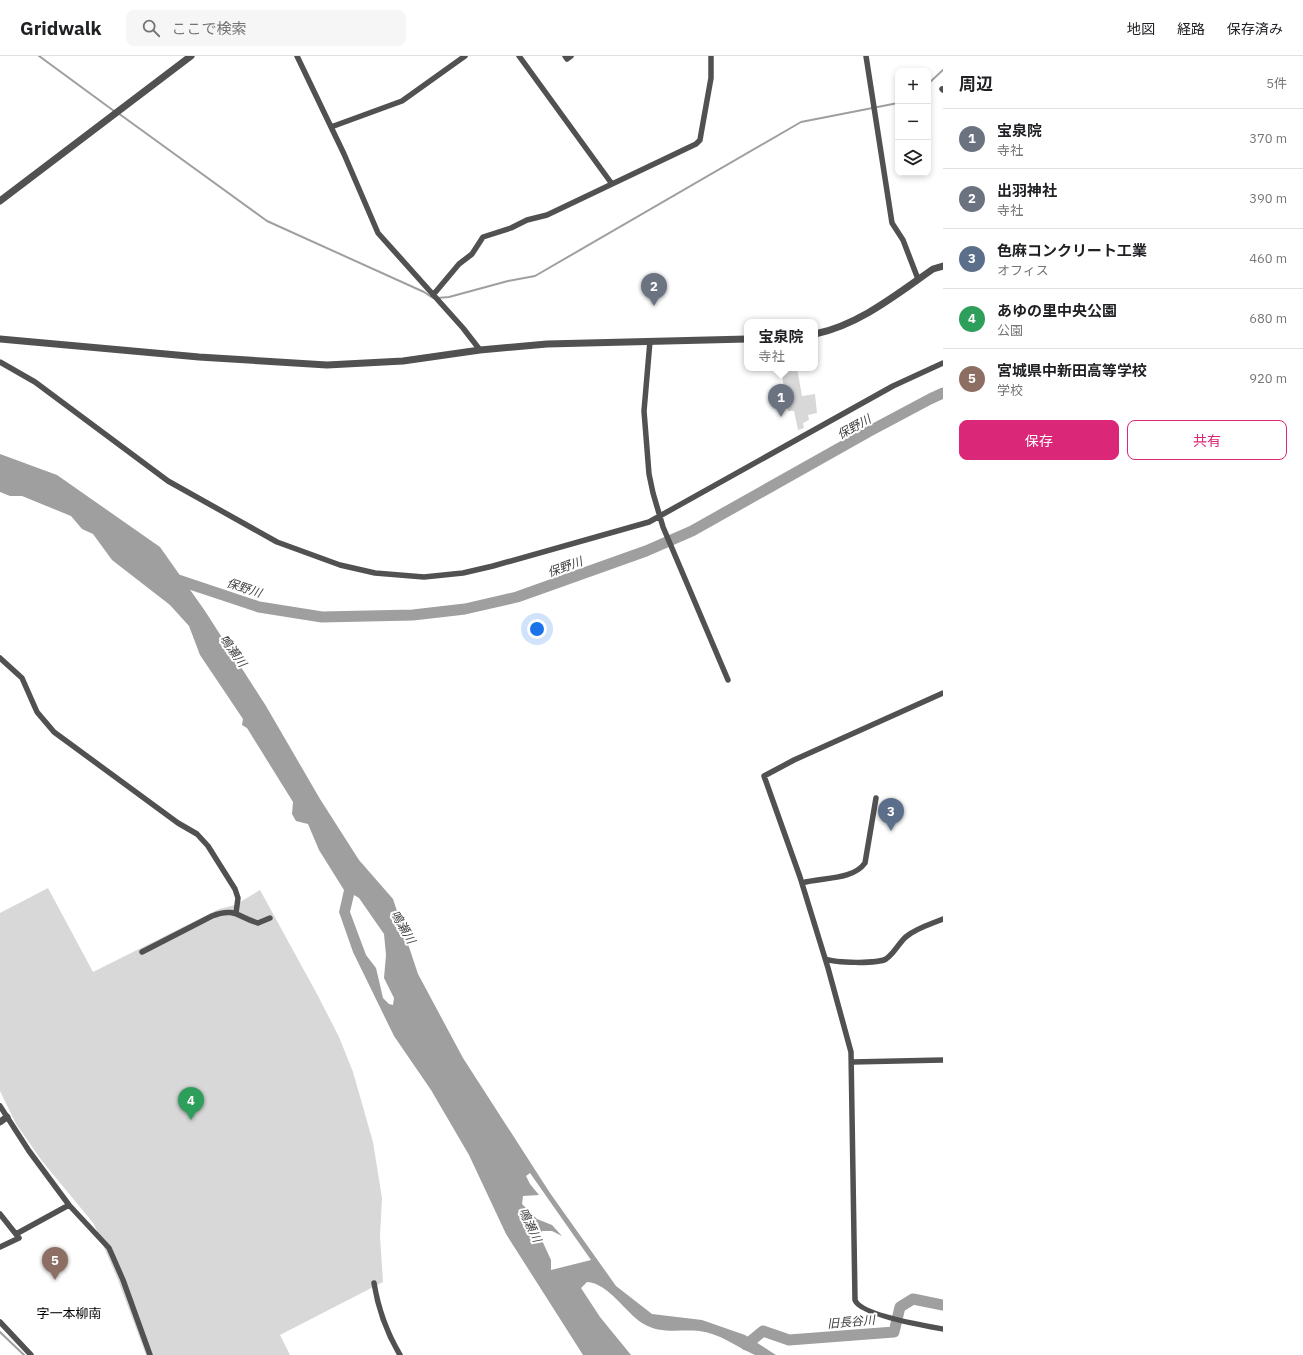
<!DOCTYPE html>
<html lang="ja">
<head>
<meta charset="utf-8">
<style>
	body { margin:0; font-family:"IBM Plex Sans","Noto Sans JP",sans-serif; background:#f6f6f6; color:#202124 }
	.controls { position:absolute; right:12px; top:12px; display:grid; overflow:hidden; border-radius:8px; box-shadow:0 2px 6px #0003 }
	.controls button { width:36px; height:36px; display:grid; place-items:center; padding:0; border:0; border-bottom:1px solid #e0e0e0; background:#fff; color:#202124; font:20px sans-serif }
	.you { position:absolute; left:537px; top:573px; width:14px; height:14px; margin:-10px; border:3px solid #fff; border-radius:50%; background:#1a73e8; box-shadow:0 0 0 6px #1a73e833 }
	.badge { display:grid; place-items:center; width:26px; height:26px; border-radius:50%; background:#db2777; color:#fff; font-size:13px; font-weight:700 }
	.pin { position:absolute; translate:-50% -33px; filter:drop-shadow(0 1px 2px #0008) }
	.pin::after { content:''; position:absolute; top:21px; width:14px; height:12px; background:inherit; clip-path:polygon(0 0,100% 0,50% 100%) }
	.popup { position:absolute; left:744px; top:263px; width:74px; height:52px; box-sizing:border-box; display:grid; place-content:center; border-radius:8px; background:#fff; filter:drop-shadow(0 1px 3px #0005); font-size:13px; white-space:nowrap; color:#757577 }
	.popup b { font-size:15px; color:#202124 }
	.popup::after { content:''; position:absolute; left:50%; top:100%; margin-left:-8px; border:8px solid transparent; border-top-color:#fff }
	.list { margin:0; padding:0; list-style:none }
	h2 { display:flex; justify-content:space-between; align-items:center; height:52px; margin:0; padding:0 16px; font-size:17px }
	h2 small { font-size:13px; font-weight:400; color:#757577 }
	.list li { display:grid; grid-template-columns:26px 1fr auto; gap:12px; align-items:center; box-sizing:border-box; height:60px; padding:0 16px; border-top:1px solid #e0e0e0 }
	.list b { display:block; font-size:15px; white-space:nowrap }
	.list p { margin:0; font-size:13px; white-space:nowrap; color:#757577 }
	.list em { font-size:13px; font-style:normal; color:#757577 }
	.actions { display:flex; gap:8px; padding:12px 16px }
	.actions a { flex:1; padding:9px 0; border:1px solid #db2777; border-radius:8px; text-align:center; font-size:14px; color:#db2777 }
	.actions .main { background:#db2777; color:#fff }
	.icon { flex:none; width:22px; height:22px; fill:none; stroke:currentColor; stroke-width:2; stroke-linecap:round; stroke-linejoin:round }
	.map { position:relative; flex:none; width:943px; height:1299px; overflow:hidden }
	header { display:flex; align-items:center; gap:24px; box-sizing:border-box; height:56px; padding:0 20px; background:#fff; border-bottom:1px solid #e0e0e0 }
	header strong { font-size:19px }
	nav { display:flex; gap:22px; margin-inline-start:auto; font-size:14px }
	.search { width:280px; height:36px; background:#f6f6f6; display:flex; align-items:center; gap:10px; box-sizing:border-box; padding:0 14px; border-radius:8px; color:#757577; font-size:15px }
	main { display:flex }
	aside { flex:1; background:#fff }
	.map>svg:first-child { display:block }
	.green { fill:#d8d8d8 }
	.water { fill:#9f9f9f; fill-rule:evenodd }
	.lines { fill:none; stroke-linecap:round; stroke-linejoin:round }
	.stream { stroke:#9f9f9f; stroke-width:2 }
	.river { stroke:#9f9f9f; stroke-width:11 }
	.minor { stroke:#515151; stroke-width:5.5 }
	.tertiary { stroke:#515151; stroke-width:7 }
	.labels { text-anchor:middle; stroke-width:4; stroke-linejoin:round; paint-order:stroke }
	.water-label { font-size:12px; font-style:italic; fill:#404040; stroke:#fff }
	.quarter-label { font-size:13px; fill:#000; stroke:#fff }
</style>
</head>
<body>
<header>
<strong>Gridwalk</strong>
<div class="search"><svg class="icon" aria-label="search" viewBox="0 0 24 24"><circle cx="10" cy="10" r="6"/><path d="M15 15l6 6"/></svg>ここで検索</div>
<nav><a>地図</a><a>経路</a><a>保存済み</a></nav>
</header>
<main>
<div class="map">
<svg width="943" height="1299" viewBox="0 0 943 1299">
	<rect width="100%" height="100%" fill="#fff"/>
	<path class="green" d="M788 312H797L802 340 815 338 817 357 808 359 809 364 803 367 804 372 798 374 794 355H788L781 314Z
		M48 832 93 916 219 853 235 849 260 834 317 938 339 981 353 1016 373 1086 382 1142 380 1180 383 1226 280 1279 290 1299H146L118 1224 94 1168 42 1105 16 1068 0 1035V857Z"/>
	<path class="water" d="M0 398 57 419 160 491 205 555 266 650 320 743 359 804 393 843 418 918 463 1002 550 1137 616 1230 652 1258 702 1264 745 1279 776 1299C770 1299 760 1299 755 1299 737 1291 719 1277 699 1275 680 1273 661 1279 642 1267 625 1256 608 1227 587 1226L581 1232 600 1261 631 1299H583L506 1178 469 1099 431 1034 394 980 353 896 339 856 344 834 319 794 308 768 296 765 292 758 293 746 247 672 242 669 243 663 200 599 189 570 170 549 112 504 93 478 82 473 71 460 22 440H10L0 436ZM354 839 359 842 384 878 386 899 384 922 394 942 393 949 389 948 383 942 376 912 366 899 350 856ZM530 1117 591 1204 551 1214V1204L540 1180 542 1175H552L562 1180 552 1169 537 1163 522 1148 523 1140 539 1139 530 1128 526 1120Z"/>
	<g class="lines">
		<path class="stream" d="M39 0 114 55
			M928 28 943 14
			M118 57 267 165 424 236 433 242
			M437 242 449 241 508 225 535 220 801 66 898 47
			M0 1276 24 1299"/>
		<path class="river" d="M172 522 259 551 322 561 413 559 465 553 517 541 646 495 692 475 868 376 930 343 943 337
			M746 1289 763 1275 789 1284 894 1276 900 1251 913 1243 943 1249"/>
		<path class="minor" d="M297 0 344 98 378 177 463 272 480 294
			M519 0 612 128
			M565 0 567 3 571 0
			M866 0 892 167 903 184 918 223
			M942 33 943 34
			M331 71 402 45 465 0
			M433 239 459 208 472 198 483 181 511 172 527 164 547 159 696 88 700 84 701 78 711 22V0
			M650 285 644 355 649 418 653 437 663 471 728 624
			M0 306 35 326 168 425 277 486 340 509 375 517 424 521 463 517 493 510 649 466 893 330 943 307
			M0 602 22 622 37 656 54 676 178 767 197 778 208 790 235 833 238 842 236 857
			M943 637 794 704 764 720 800 821 828 912 851 996 855 1244C860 1259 926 1270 943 1273
			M802 827C821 821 852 825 865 807L876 742
			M142 896 212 860C235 851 238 861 258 867L270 862
			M826 903C835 907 877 908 886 903 895 897 899 886 907 880 917 872 931 868 943 863
			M852 1006 943 1004
			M0 1050 29 1095 69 1149 109 1192 123 1224 150 1299
			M0 1158 19 1182 0 1191
			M16 1178 69 1149
			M374 1227C378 1252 387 1277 400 1299
			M0 1266 31 1299"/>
		<path class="tertiary" d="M0 145 191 0
			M815 278C859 269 897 238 933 213L943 210
			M0 283 199 301 327 309 403 305 480 294 547 288 747 283
			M0 1066 7 1061"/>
	</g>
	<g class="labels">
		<g class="water-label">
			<text transform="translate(854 371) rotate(-29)" y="4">保野川</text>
			<text transform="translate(565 511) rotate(-20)" y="4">保野川</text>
			<text transform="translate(244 532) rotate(18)" y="4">保野川</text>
			<text transform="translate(233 595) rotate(54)" y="4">鳴瀬川</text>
			<text transform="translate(403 871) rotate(60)" y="4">鳴瀬川</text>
			<text transform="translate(530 1169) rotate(65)" y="4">鳴瀬川</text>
			<text transform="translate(851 1266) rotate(-5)" y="4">旧長谷川</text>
		</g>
		<g class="quarter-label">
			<text x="69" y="1262">字一本柳南</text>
		</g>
	</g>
</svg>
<div class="controls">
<button>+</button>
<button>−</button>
<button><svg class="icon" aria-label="layers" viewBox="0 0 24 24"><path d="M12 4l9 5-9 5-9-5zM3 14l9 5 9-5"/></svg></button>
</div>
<div class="you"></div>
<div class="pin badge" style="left:781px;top:361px;background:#6b7280">1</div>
<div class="popup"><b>宝泉院</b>寺社</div>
<div class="pin badge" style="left:654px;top:250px;background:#6b7280">2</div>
<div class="pin badge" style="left:891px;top:775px;background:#5c6f8a">3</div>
<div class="pin badge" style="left:191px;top:1064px;background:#2e9e5b">4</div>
<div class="pin badge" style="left:55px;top:1224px;background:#8d6e63">5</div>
</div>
<aside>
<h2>周辺<small>5件</small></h2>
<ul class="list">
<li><span class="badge" style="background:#6b7280">1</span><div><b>宝泉院</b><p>寺社</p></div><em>370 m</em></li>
<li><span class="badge" style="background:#6b7280">2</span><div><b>出羽神社</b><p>寺社</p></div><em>390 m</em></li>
<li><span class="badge" style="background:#5c6f8a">3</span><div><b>色麻コンクリート工業</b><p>オフィス</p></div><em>460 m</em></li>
<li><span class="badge" style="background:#2e9e5b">4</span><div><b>あゆの里中央公園</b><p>公園</p></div><em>680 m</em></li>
<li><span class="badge" style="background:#8d6e63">5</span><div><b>宮城県中新田高等学校</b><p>学校</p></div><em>920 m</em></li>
</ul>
<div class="actions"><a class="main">保存</a><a>共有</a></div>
</aside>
</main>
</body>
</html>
